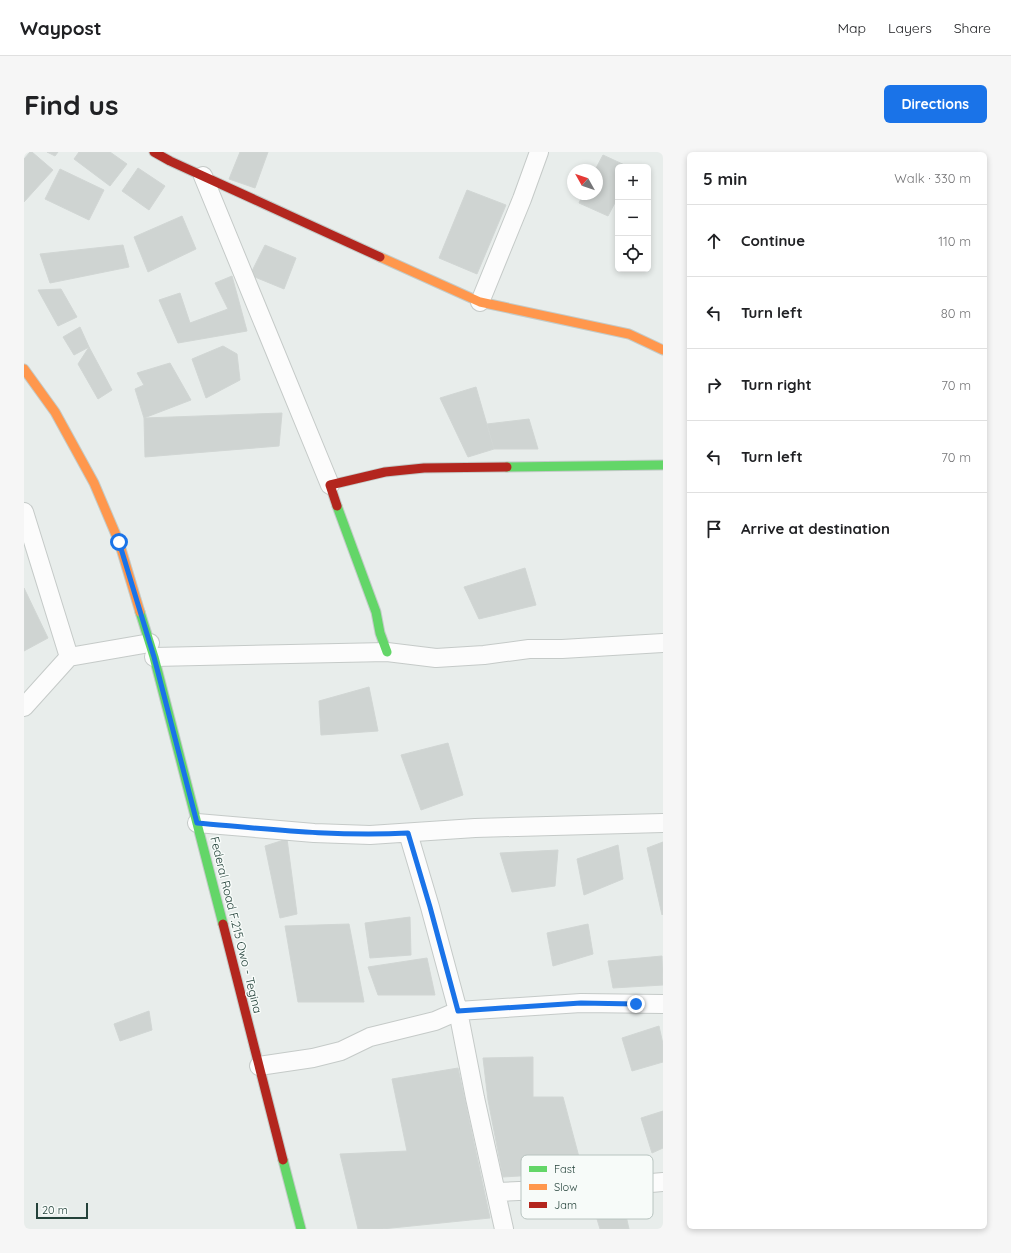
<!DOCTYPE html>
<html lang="en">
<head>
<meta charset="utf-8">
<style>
	body { margin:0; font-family:Quicksand,sans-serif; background:#f6f6f6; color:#202124 }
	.controls { position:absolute; right:12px; top:12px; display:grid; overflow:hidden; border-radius:6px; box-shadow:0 2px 6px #0003 }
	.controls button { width:36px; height:36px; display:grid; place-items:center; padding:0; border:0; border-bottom:1px solid #e0e0e0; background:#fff; color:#202124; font:20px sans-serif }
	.compass { position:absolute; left:543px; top:12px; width:36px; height:36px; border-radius:50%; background:#fff; box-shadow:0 2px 6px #0003; rotate:310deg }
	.scale { position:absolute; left:12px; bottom:10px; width:52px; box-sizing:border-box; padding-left:4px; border:2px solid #24423a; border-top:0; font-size:11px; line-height:14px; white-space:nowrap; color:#24423a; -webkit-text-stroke:3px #f7fbf9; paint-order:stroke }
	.stop { position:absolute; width:12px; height:12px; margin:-9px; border:3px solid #1a73e8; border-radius:50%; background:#fff }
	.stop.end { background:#1a73e8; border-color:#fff; box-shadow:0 1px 4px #0008 }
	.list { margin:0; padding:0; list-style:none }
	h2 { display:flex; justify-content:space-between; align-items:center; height:52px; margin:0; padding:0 16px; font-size:17px }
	h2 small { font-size:13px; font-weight:400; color:#757577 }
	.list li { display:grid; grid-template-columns:26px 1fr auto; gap:12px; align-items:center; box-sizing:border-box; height:72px; padding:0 16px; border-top:1px solid #e0e0e0 }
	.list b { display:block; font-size:15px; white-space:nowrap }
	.list em { font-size:13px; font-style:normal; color:#757577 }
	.icon { flex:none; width:22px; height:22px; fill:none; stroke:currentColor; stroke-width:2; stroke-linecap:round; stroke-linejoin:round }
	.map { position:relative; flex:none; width:639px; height:1077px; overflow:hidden; border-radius:6px }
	header { display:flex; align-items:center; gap:24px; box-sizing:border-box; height:56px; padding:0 20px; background:#fff; border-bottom:1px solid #e0e0e0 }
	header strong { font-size:19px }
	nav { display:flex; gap:22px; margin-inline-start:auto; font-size:14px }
	.intro { display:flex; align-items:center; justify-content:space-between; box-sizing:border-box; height:96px; padding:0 24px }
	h1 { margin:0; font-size:28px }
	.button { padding:10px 18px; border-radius:6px; background:#1a73e8; color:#fff; font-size:14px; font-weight:700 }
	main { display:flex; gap:24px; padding:0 24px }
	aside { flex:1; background:#fff; border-radius:6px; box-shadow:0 2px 6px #0003 }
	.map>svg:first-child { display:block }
	.building { fill:#cfd4d2; stroke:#d1d6d4 }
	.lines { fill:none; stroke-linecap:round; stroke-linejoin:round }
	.street-casing { stroke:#c5cac8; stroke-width:20 }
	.fast-casing { stroke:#c3cbc8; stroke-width:11 }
	.slow-casing { stroke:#c3cbc8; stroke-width:11 }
	.jam-casing { stroke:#c3cbc8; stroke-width:11 }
	.street { stroke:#fcfcfc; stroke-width:18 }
	.fast { stroke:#63d668; stroke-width:9 }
	.slow { stroke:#ff974d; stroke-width:9 }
	.jam { stroke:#b3261e; stroke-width:9 }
	.route { stroke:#1a73e8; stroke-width:5 }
	.labels { text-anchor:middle; stroke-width:3; stroke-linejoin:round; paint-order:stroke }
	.street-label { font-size:12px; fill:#24423a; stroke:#f7fbf9 }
	.key { fill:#f7fbf9; stroke:#b8c4c0; stroke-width:1 }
	.key-label { font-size:11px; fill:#24423a }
</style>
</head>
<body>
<header>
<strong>Waypost</strong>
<nav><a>Map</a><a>Layers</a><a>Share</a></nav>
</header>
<div class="intro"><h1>Find us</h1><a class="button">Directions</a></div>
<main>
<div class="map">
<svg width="639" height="1077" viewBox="0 0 639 1077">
	<rect width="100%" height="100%" fill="#e8edeb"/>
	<path class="building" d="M6 0H8L29 18 0 50V7Z
		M23 0H34L31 4Z
		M55 0H86L103 12 86 34 50 7Z
		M216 0H244L231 36 205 27Z
		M579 3 605 15H594V45L584 64 555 51 559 42H573V18H571Z
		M114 16 141 34 125 58 98 39Z
		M36 17 80 38 65 68 21 47Z
		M443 38 482 53 453 122 415 106Z
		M158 64 172 97 124 120 110 85Z
		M99 93 105 115 26 131 16 102Z
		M241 93 272 106 260 137 226 123Z
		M208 124 223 179 154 191 135 148 156 141 166 171 204 157 191 131Z
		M37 137 53 165 34 174 14 138Z
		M56 175 65 195 50 203 39 185Z
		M199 194 213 202 216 228 182 246 168 207Z
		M65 195 88 238 74 247 54 212Z
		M146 211 167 248 120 266 111 237 120 233 113 221Z
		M452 235 470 297 444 305 416 246Z
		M258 261 255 294 121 305 120 266Z
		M505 267 514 297H470L463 272Z
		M501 416 512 453 455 467 440 435Z
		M0 436 24 486 0 499Z
		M345 535 354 579 297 583 295 549Z
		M424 591 439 643 397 658 377 603Z
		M263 687 273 762 256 766 241 694Z
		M639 690V762L638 763 623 696Z
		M594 693 599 727 560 743 553 707Z
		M534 698 531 734 488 740 476 701Z
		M386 765 387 803 346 806 341 771Z
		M325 772 340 850H274L261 774Z
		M564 772 569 802 529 814 523 781Z
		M638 804 639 833 589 836 584 809Z
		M403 806 411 843H354L344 815Z
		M125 859 128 878 96 889 90 872Z
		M635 874 639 892V910L608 919 598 886Z
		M509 905V945H539L559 1020 479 1025 464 948 459 906Z
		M434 916 466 1066 358 1077H334L316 1002 383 999 368 927Z
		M639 959V996L628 1001 617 966Z
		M601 1059 605 1077H576L573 1067Z"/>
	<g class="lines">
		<defs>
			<path id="street" d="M179 24 306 333
				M456 150 498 47 515 0
				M0 360 45 505 126 491
				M130 505 363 500 412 506 460 503 505 497H538L639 491
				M0 555 45 505
				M173 671 290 681 346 683 451 676 639 671
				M384 681 406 755 434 859 451 946 480 1077
				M235 914 289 906 317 899 346 885 411 869 434 859 557 851 639 852
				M473 1040 582 1035 639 1030"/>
			<path id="fast" d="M483 315 639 313
				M313 354 352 460 356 481 363 500
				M116 460 130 505 199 772
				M259 1008 277 1077"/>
			<path id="slow" d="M356 105 456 150 605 182 639 198
				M0 217 31 260 70 331 95 390 116 460"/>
			<path id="jam" d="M130 0 146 9 356 105
				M313 354 306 333 361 320 400 316 483 315
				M199 772 259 1008"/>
		</defs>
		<use href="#street" class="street-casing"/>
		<use href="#fast" class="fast-casing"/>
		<use href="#slow" class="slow-casing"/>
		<use href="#jam" class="jam-casing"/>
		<use href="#street" class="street"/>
		<use href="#fast" class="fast"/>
		<use href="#slow" class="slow"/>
		<use href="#jam" class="jam"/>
	</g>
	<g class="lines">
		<path class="route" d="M95 390 130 505 173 671C244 677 313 685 384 681L406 755 434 859 557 851 612 852"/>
	</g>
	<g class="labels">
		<g class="street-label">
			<text transform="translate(212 773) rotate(76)" y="4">Federal Road F.215 Owo - Tegina</text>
		</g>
	</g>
	<rect x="497" y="1003" width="132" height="64" rx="6" class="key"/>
	<rect x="505" y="1014" width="18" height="6" fill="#63d668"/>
	<rect x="505" y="1032" width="18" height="6" fill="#ff974d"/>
	<rect x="505" y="1050" width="18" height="6" fill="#b3261e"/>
	<g class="key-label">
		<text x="530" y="1021">Fast</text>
		<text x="530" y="1039">Slow</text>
		<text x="530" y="1057">Jam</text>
	</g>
</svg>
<div class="controls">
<button>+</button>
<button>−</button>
<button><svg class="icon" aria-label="locate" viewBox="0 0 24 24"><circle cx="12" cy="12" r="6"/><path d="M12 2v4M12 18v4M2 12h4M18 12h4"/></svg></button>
</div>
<svg class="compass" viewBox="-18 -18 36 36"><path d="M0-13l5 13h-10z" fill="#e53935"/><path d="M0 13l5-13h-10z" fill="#757577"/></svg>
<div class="scale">20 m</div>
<div class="stop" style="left:95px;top:390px"></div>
<div class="stop end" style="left:612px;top:852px"></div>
</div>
<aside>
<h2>5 min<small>Walk · 330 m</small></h2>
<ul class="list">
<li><svg class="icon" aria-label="ahead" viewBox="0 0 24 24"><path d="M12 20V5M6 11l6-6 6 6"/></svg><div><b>Continue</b></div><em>110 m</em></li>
<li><svg class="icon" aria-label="left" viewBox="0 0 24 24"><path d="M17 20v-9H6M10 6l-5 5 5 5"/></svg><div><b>Turn left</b></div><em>80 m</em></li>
<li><svg class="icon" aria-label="right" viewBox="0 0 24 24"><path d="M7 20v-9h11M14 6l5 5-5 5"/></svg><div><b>Turn right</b></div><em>70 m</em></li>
<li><svg class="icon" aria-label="left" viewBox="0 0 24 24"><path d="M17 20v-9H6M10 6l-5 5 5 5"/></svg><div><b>Turn left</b></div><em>70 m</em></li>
<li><svg class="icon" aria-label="arrive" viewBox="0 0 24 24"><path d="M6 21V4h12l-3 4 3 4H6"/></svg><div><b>Arrive at destination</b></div></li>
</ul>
</aside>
</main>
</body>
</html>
